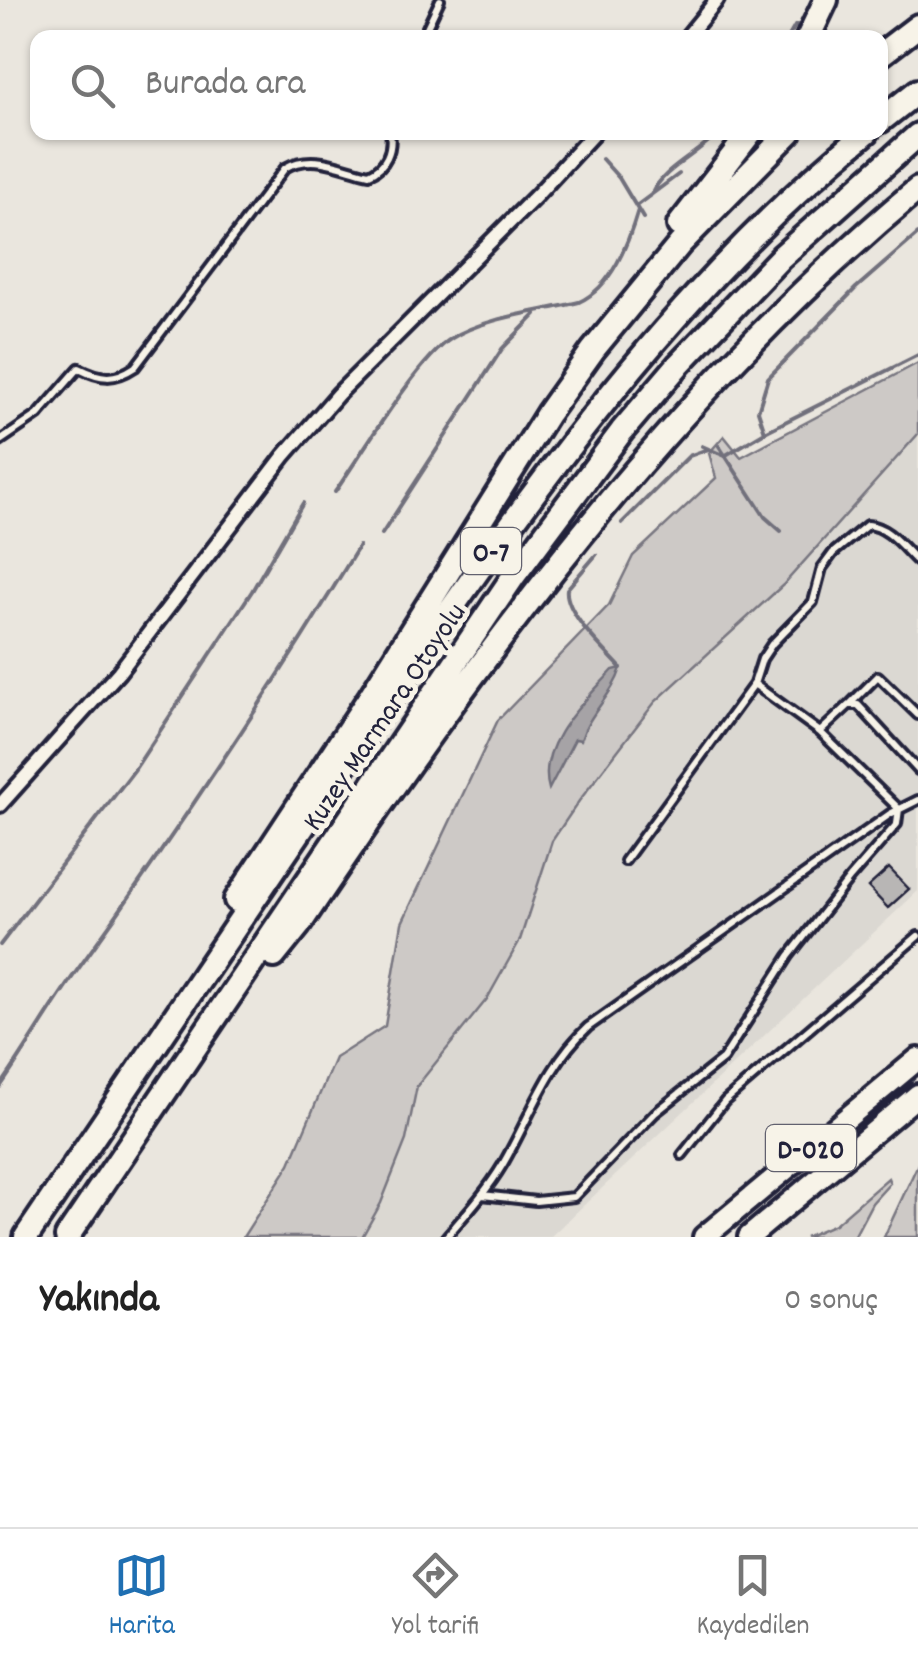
<!DOCTYPE html>
<html lang="tr">
<head>
<meta charset="utf-8">
<style>
	body { margin:0; font-family:Dekko,sans-serif; background:#f2f2f2; color:#222 }
	.list { margin:0; padding:0; list-style:none }
	h2 { display:flex; justify-content:space-between; align-items:center; height:130px; margin:0; padding:0 40px; font-size:42px }
	h2 small { font-size:32px; font-weight:400; color:#767676 }
	.icon { flex:none; width:55px; height:55px; fill:none; stroke:currentColor; stroke-width:2; stroke-linecap:round; stroke-linejoin:round }
	.map { position:relative; flex:none; width:918px; height:1237px; overflow:hidden }
	.search { position:absolute; background:#fff; box-shadow:0 2px 8px #0004; left:30px; right:30px; top:30px; height:110px; display:flex; align-items:center; gap:25px; box-sizing:border-box; padding:0 35px; border-radius:20px; color:#767676; font-size:38px }
	.sheet { height:290px; background:#fff }
	nav { display:flex; justify-content:space-around; align-items:center; box-sizing:border-box; height:140px; border-top:2px solid #e0e0e0; background:#fff; font-size:28px; color:#767676 }
	nav a { display:grid; justify-items:center; gap:5px }
	nav .on { color:#1f6fb2 }
	.map>svg:first-child { display:block }
	.built { fill:#dbd8d2 }
	.green { fill:#cdc9c6; stroke:#787680; stroke-width:2.5 }
	.water { fill:#a6a3a6; stroke:#716f7b; stroke-width:2.5 }
	.lines { fill:none; stroke-linecap:round; stroke-linejoin:round }
	.stream { stroke:#716f7b; stroke-width:4 }
	.building { fill:#b8b6b5; stroke:#22223b; stroke-width:2.5 }
	.service-casing { stroke:#22223b; stroke-width:14 }
	.minor-casing { stroke:#22223b; stroke-width:20 }
	.trunk-casing { stroke:#22223b; stroke-width:28 }
	.motorway-casing { stroke:#22223b; stroke-width:30 }
	.service { stroke:#f7f3e8; stroke-width:6 }
	.minor { stroke:#f7f3e8; stroke-width:12 }
	.trunk { stroke:#f7f3e8; stroke-width:20 }
	.motorway { stroke:#f7f3e8; stroke-width:22 }
	.labels { text-anchor:middle; stroke-width:10; stroke-linejoin:round; paint-order:stroke }
	.shield { fill:#f7f3e8; stroke:#62616f; stroke-width:2.5 }
	.shield-label { font-size:28px; font-weight:bold; fill:#22223b }
	.street-label { font-size:30px; fill:#22223b; stroke:#f7f3e8 }
</style>
</head>
<body>
<div class="map">
<svg width="918" height="1237" viewBox="0 0 918 1237">
	<rect width="100%" height="100%" fill="#eae6de"/>
	<filter id="ink" filterUnits="userSpaceOnUse"><feTurbulence type="fractalNoise" baseFrequency=".01" numOctaves="2"/><feDisplacementMap in="SourceGraphic" scale="20" xChannelSelector="R" yChannelSelector="G"/><feConvolveMatrix kernelMatrix="1 2 1 2 8 2 1 2 1" color-interpolation-filters="sRGB"/></filter>
	<g filter="url(#ink)">
		<path class="built" d="M918 434V891L550 1237H362L381 1203 406 1140 417 1086 487 999 520 940 552 841 579 801 655 702 783 585Z"/>
		<path class="green" d="M918 363V434L783 585 655 702 579 801 552 841 520 940 487 999 417 1086 406 1140 381 1203 362 1237H243L290 1164 335 1058 385 1026 402 923 498 720 609 605 633 556 716 478 709 453 724 436 741 457Z
			M918 1164V1237H884Z
			M888 1178 890 1183 872 1203 854 1237H805L835 1224Z"/>
		<path class="water" d="M621 668C613 695 589 713 581 740L575 739 549 789C536 744 586 700 613 670Z"/>
		<g class="lines">
			<path class="stream" d="M788 38 795 26 802 24 813 0
				M602 159 619 178 643 218
				M651 195C664 167 698 155 718 132
				M636 206 679 174
				M765 432 758 411 768 378 856 288 918 234
				M702 446 725 456
				M719 446 765 517 781 531
				M726 455 765 432 918 355
				M335 492C361 455 417 360 452 338 485 317 541 312 579 302 612 287 628 244 638 210
				M622 523 689 456 708 449
				M382 534 502 349 536 314
				M596 555 567 589C564 613 605 650 621 668
				M0 945 135 769 252 591 303 503
				M0 1087C27 1049 49 1009 76 972 176 833 270 692 359 546"/>
		</g>
		<path class="building" d="M889 868 909 889 888 908 868 887Z"/>
		<g class="lines">
			<defs>
				<path id="service" d="M422 38 440 0
					M0 441 38 415 79 368C101 379 114 381 135 367L285 168C313 152 341 168 369 174 386 167 393 150 390 132
					M754 684 762 659 772 644 813 602 822 568 833 553 867 525C888 526 903 548 918 562
					M849 705 878 676 918 715
					M820 732 849 705H858L918 770
					M682 1155 725 1101 918 936
					M482 1195 536 1201 574 1197 655 1113 723 1059 789 956 850 878 897 824 899 809 820 732 754 684 625 861
					M446 1237C466 1214 487 1191 503 1164 531 1116 546 1066 588 1027L890 814 918 800"/>
				<path id="minor" d="M686 38 717 0
					M0 805 119 672 284 456 338 394 536 196 595 132"/>
				<path id="trunk" d="M704 1237 918 1059
					M749 1237 918 1095"/>
				<path id="motorway" d="M808 38 826 0
					M880 55 918 26
					M880 121 918 91
					M679 225 751 132
					M236 900 370 697 548 413 593 350 680 244 790 132
					M274 956 299 925C478 658 669 395 918 189
					M26 1237C140 1070 252 902 365 735 512 518 661 300 867 132
					M67 1237 513 577 622 431 679 364 781 257 918 135"/>
			</defs>
			<use href="#service" class="service-casing"/>
			<use href="#minor" class="minor-casing"/>
			<use href="#trunk" class="trunk-casing"/>
			<use href="#motorway" class="motorway-casing"/>
			<use href="#service" class="service"/>
			<use href="#minor" class="minor"/>
			<use href="#trunk" class="trunk"/>
			<use href="#motorway" class="motorway"/>
		</g>
	</g>
	<g class="labels">
		<g class="shield">
			<rect x="461" y="528" width="60" height="46" rx="8"/>
			<rect x="766" y="1125" width="90" height="46" rx="8"/>
		</g>
		<g class="shield-label">
			<text x="491" y="561">O-7</text>
			<text x="811" y="1158">D-020</text>
		</g>
		<g class="street-label">
			<text transform="translate(383 716) rotate(-56)" y="10">Kuzey Marmara Otoyolu</text>
		</g>
	</g>
</svg>
<div class="search"><svg class="icon" aria-label="search" viewBox="0 0 24 24"><circle cx="10" cy="10" r="6"/><path d="M15 15l6 6"/></svg>Burada ara</div>
</div>
<section class="sheet">
<h2>Yakında<small>0 sonuç</small></h2>
<ul class="list">
</ul>
</section>
<nav>
<a class="on"><svg class="icon" aria-label="map" viewBox="0 0 24 24"><path d="M3 6l6-2 6 2 6-2v14l-6 2-6-2-6 2zM9 4v14M15 6v14"/></svg>Harita</a>
<a><svg class="icon" aria-label="directions" viewBox="0 0 24 24"><path d="M12 3l9 9-9 9-9-9zM9 14v-3h6M13 9l2 2-2 2"/></svg>Yol tarifi</a>
<a><svg class="icon" aria-label="saved" viewBox="0 0 24 24"><path d="M7 4h10v16l-5-4-5 4z"/></svg>Kaydedilen</a>
</nav>
</body>
</html>
